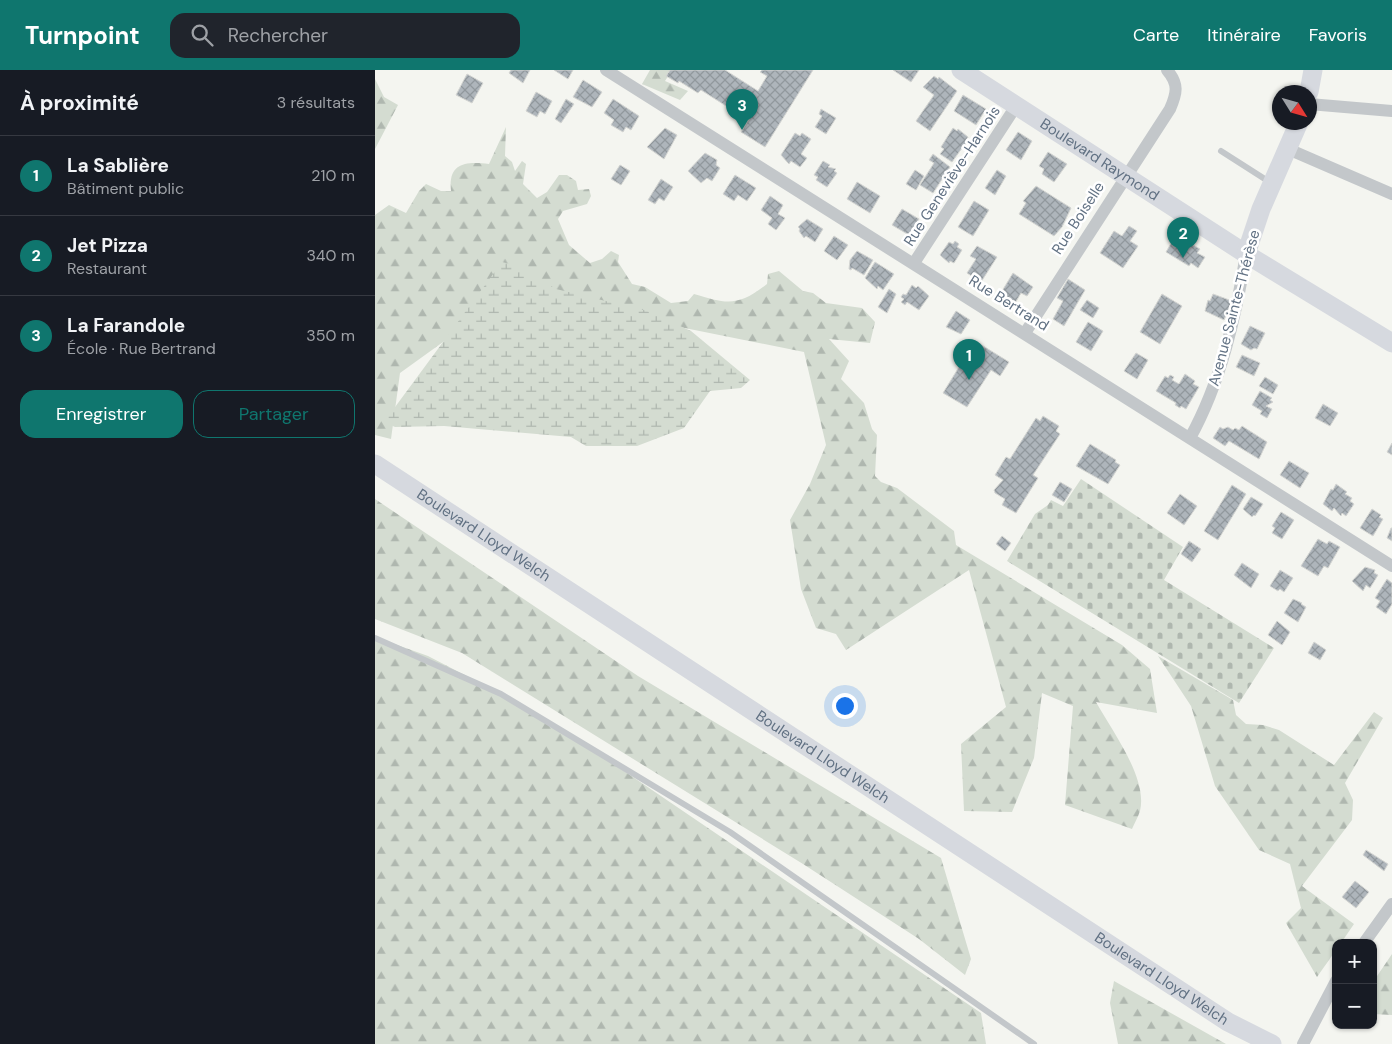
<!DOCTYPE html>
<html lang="fr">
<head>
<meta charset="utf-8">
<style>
	body { margin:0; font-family:"DM Sans",sans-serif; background:#20242c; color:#f1f3f6 }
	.controls { position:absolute; right:15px; bottom:15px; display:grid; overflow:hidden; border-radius:10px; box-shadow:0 1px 4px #0004 }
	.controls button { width:45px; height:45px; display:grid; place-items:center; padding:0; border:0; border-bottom:1px solid #363941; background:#171b24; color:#f1f3f6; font:25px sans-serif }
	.compass { position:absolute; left:897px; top:15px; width:45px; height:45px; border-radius:50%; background:#171b24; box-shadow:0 1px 4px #0004; rotate:127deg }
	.you { position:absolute; left:469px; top:635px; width:18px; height:18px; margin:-12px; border:4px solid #fff; border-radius:50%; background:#1a73e8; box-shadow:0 0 0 8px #1a73e833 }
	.badge { display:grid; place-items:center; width:32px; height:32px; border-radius:50%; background:#0f766e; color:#fff; font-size:16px; font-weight:700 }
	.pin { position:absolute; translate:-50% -41px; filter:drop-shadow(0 1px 2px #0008) }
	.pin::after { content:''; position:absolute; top:26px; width:18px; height:15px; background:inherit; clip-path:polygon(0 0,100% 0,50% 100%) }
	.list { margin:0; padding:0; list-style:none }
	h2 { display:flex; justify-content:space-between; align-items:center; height:65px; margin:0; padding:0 20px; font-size:21px }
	h2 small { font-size:16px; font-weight:400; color:#9ea1a6 }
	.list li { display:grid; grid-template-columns:32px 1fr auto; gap:15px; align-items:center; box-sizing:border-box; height:80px; padding:0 20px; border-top:1px solid #363941 }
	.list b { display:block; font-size:19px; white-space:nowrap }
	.list p { margin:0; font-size:16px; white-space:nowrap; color:#9ea1a6 }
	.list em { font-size:16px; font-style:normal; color:#9ea1a6 }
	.actions { display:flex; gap:10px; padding:15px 20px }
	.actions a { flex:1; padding:11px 0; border:1px solid #0f766e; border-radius:15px; text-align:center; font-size:18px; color:#0f766e }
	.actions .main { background:#0f766e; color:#fff }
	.icon { flex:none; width:28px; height:28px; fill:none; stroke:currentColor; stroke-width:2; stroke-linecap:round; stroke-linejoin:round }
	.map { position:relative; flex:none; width:1017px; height:974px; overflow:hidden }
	header { display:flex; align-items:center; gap:30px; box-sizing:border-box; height:70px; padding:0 25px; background:#0f766e; color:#fff }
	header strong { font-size:24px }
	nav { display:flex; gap:28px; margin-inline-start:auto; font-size:18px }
	.search { width:350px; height:45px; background:#20242c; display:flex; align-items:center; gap:12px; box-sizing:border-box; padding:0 18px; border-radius:15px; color:#9ea1a6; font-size:19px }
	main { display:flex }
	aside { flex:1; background:#171b24 }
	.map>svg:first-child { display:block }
	.forest { fill:url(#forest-firs) }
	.wetland { fill:url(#wetland-marsh) }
	.cemetery { fill:url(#cemetery-stones) }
	.building { fill:url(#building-cross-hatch); stroke:#d5d6d3 }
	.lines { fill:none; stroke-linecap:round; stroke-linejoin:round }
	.lane { stroke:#c3c7ca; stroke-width:6 }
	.street { stroke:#c3c7ca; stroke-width:12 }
	.secondary { stroke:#d6d9df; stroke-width:19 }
	.labels { text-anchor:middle; stroke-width:5; stroke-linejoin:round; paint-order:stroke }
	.street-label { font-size:15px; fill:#617183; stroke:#fff }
</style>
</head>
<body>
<header>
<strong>Turnpoint</strong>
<div class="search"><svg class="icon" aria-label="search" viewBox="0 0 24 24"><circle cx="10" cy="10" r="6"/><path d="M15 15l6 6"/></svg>Rechercher</div>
<nav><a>Carte</a><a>Itinéraire</a><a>Favoris</a></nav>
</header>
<main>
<aside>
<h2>À proximité<small>3 résultats</small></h2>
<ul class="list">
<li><span class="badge">1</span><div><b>La Sablière</b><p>Bâtiment public</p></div><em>210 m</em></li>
<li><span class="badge">2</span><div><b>Jet Pizza</b><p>Restaurant</p></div><em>340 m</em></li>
<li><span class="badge">3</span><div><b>La Farandole</b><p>École · Rue Bertrand</p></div><em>350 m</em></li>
</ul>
<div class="actions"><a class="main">Enregistrer</a><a>Partager</a></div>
</aside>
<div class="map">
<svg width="1017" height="974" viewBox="0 0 1017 974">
	<defs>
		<pattern id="forest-firs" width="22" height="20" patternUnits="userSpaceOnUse" patternTransform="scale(1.25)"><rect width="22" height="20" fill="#d4dcd1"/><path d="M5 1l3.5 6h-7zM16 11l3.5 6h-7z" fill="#afb7af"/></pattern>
		<pattern id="wetland-marsh" width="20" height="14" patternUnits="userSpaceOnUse" patternTransform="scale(1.25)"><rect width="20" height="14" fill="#d4dcd1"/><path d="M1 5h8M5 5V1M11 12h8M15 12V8" fill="none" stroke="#afb7af"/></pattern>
		<pattern id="cemetery-stones" width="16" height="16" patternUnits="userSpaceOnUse" patternTransform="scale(1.25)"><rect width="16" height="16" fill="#d4dcd1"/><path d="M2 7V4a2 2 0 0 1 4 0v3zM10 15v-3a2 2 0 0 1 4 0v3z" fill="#afb7af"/></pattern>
		<pattern id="building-cross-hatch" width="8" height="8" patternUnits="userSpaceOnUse" patternTransform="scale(1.25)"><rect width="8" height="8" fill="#aeb5bb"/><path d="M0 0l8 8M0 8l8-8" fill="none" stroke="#91989d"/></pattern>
	</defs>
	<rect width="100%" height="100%" fill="#f4f5f0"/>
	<path class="forest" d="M275 0H297L290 11 313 21 305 30 267 14Z
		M0 9 9 27 23 35 0 79Z
		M131 57 130 86 137 92 140 101 147 91 151 94 148 114 162 128 172 122 184 105H192L201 111 203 120 214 119 216 126 212 134 188 141 183 149 194 175 215 193 227 189 236 181 244 185 243 192 257 214 270 217 296 233 313 231 319 224C352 234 363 237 392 214L393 204 404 201 428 221 438 223 451 233 487 238 500 252 495 273 454 269 474 291 466 309 489 333 497 359 502 365 500 406 506 412 522 418 579 461 581 475 747 575 775 599 782 643 721 632C737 661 773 708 765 741 763 747 759 754 757 759L690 735 698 636 667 623 659 688 637 742 589 741 586 674 631 637 594 500 471 580 461 564 441 558 426 519 415 450 435 414 451 375 429 282 255 247 100 249 25 303 16 369 0 365V145L14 135 31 143 44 121 51 114 66 121H76C73 93 90 91 114 94Z
		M0 429 263 606 566 788 596 889 590 905 544 869 428 794 87 583 0 549Z
		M0 567 53 586 140 631 252 703 606 943 611 974H0Z
		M783 586 858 630 861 645 871 654 888 655 904 660 959 695 999 642 1008 648 970 713 978 730 977 750 927 816 979 854 966 873H961V880L942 907 911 853 926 838 915 794 884 780 840 716 816 636Z
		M1017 884V945L998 944V912Z
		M739 911 851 974H743L735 933Z"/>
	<path class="wetland" d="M127 192 143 196 181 219 272 241 316 261 375 310 366 318 335 321 309 358 262 376H211L196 367 69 356 20 357 9 352Z"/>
	<path class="cemetery" d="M706 409 808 477 789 510 899 578 864 633 632 491 660 444 673 435 676 430 688 436Z"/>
	<path class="building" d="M136 0H155L148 13 134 3Z
		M179 0H198L193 9Z
		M295 0H350L383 21 392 6 385 2 387 0H438L390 77 366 62 376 46 372 44 370 48 326 20 323 23 304 11 303 13 291 6Z
		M518 0H544L536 12Z
		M92 4 108 13 97 33 81 25Z
		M559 6 563 9 564 7 582 21 555 61 541 51 559 25 548 17Z
		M208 10 227 22 217 37 198 27Z
		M161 22 177 31 170 44 165 41 162 47 151 41Z
		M588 25 611 39 601 55 579 41Z
		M191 29 199 34 186 53 180 49Z
		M238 29 264 46 256 60 251 57 248 62 236 55 239 50 229 43Z
		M446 39 461 48 451 64 440 57 447 46 444 44Z
		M290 58 302 65 289 89 272 77Z
		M578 58 582 61 583 59 593 67 589 79 587 78 577 92 565 84 569 79 566 77Z
		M643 62 657 71 646 90 631 80Z
		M420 63 425 66 427 63 436 69 426 84 432 88 425 97 416 91 414 94 406 85Z
		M673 82 692 94 679 112 667 104 669 99 664 96Z
		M330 83 342 90 341 95 345 98 337 111 332 108 326 113 313 101Z
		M558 84 575 97 558 123 545 115 559 93 554 90Z
		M448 91 455 95 453 97 461 99 459 101 462 103 452 117 441 110 443 107 439 105Z
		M245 95 255 101 246 115 236 109Z
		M540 100 549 106 541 120 531 114Z
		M622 100 631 106 620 125 610 118Z
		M360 105 381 118 372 131 363 125 359 131 348 124Z
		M286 109 298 117 289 131 284 128 280 134 273 130Z
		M482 112 505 126 495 143 472 129Z
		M661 116 696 138 687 157 679 166 644 144 651 133 648 131Z
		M395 126 408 135 403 144 410 148 401 160 393 154 397 148 386 140Z
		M599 131 614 140 598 166 583 157Z
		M527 139 544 149 534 165 517 155Z
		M432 149 448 159 440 172 431 166 429 168 424 161 425 159 423 157Z
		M754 156 762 161 755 171 763 176 748 198 725 183 739 161 747 166Z
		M801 165 825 179 822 183 830 187 823 198 816 193 814 196 791 182Z
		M459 166 473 175 462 190 449 181Z
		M580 171 584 174 582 177 587 180 579 193 575 191 574 193 565 185 574 172 578 174Z
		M602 176 622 187 606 212 592 203 601 189 595 186Z
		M482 181 498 190 489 205 477 198 476 200 474 199 475 190Z
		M500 192 519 204 508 220 503 216 502 219 490 208Z
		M638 203 658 217 652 226 646 223 639 235 624 226Z
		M693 209 710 220 689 256 678 249 688 231 682 228Z
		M537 215 541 218 543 216 554 226 544 240 532 232 530 235 526 232 529 229 526 227 528 224 531 225Z
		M514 219 521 224 512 243 503 237Z
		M787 224 807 236 785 274 765 262Z
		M838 224 857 231 849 250 830 241 833 230 835 231Z
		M712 230 724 238 718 248 705 240Z
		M581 241 595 250 586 264 571 257Z
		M713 252 728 261 716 281 701 272Z
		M875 256 890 263 882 279 879 278 876 280 866 274Z
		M600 271 634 292 625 306 616 300 592 337 568 323Z
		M761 283 773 290 762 309 749 301Z
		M867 285 885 293 879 306 861 297Z
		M810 304 820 311 818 314 824 317 811 339 806 336 805 338 800 335 801 333 781 321 790 306 793 308 795 305 799 307 797 310 804 314Z
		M890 307 903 315 898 324 884 316Z
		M885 321 897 328 895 330 898 332 891 336 897 339 892 348 885 344 887 341 877 335Z
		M948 334 963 343 955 356 940 348Z
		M668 346 684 356 681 361 685 364 658 405 663 408 641 443 627 435 630 429 620 423 619 420 628 410 620 405 631 387 635 389 661 348 665 351Z
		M867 356 892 372 884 389 854 371 850 376 838 368 845 357 848 359 853 357 858 360 860 358 864 360Z
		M1017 373V385L1012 382Z
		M715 374 741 390 740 392 745 395 733 414 701 396Z
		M914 391 934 403 925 418 905 405Z
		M685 412 697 419 689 432 677 425Z
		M961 414 972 422 970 424 977 428 975 431 979 434 971 446 967 443 966 446 959 438 957 441 948 434 956 419 958 420Z
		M857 415 871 424 843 470 829 461Z
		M805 424 822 436 809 455 792 443Z
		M876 427 888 434 880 446 879 445 877 447 868 439Z
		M997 439 1006 445 1004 447 1008 449 998 466 985 458Z
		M906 442 919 450 907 469 897 463 900 458 897 456Z
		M1016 458H1017V471L1012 468Z
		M627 466 636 473 630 481 621 474Z
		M943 469 952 474 954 471 965 477 953 498 949 496 943 506 926 496Z
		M814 471 826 479 817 492 806 484Z
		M867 493 884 504 876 518 859 505Z
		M990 497 1000 500 999 503 1003 505 995 518 991 515 988 521 977 511Z
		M905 500 918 508 909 522 905 519 903 521 895 516Z
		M1012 509 1017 513V534L1011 544 1001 537 1005 531 1000 528Z
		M918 529 927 533 926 534 931 537 923 552 909 543Z
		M902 551 915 562 907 575 893 565Z
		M939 572 951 580 945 590 933 583Z
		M991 780 1013 794 1009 801 988 785Z
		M980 811 994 822 981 838 967 827Z"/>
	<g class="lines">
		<path class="lane" d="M846 81 896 113
			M0 568 126 624 355 762 659 974"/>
		<path class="street" d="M231 0 1017 496
			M934 34 1017 41
			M913 79 1017 124
			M539 193 641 36
			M650 263 795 39C802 23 804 14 792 0
			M815 368C846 312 861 246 871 184
			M989 873 1017 834
			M928 974 961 911"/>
		<g class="secondary">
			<path id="s1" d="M586 0 871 184 1017 273"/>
			<path d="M934 22 938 0"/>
			<path d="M871 184 886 139 924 52"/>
			<path id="s2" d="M0 394 853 952 897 974"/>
		</g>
	</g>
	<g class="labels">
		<g class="street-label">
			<text dy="5" stroke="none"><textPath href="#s1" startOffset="165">Boulevard Raymond</textPath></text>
			<text transform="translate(577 106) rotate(-57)" y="5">Rue Geneviève-Harnois</text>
			<text transform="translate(703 148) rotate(-57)" y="5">Rue Boiselle</text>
			<text transform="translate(634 233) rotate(32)" y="5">Rue Bertrand</text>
			<text transform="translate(859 238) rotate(-75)" y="5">Avenue Sainte-Thérèse</text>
			<text dy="5" stroke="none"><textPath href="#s2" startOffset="130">Boulevard Lloyd Welch</textPath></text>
			<text dy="5" stroke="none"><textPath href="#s2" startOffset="535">Boulevard Lloyd Welch</textPath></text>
			<text dy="5" stroke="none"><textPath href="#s2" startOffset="940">Boulevard Lloyd Welch</textPath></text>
		</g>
	</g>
</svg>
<div class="controls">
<button>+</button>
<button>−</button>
</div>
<svg class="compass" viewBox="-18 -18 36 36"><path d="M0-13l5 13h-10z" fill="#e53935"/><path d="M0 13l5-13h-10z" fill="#9ea1a6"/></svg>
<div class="you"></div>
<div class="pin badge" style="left:594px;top:310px">1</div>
<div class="pin badge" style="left:808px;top:188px">2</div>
<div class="pin badge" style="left:367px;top:60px">3</div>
</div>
</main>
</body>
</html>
